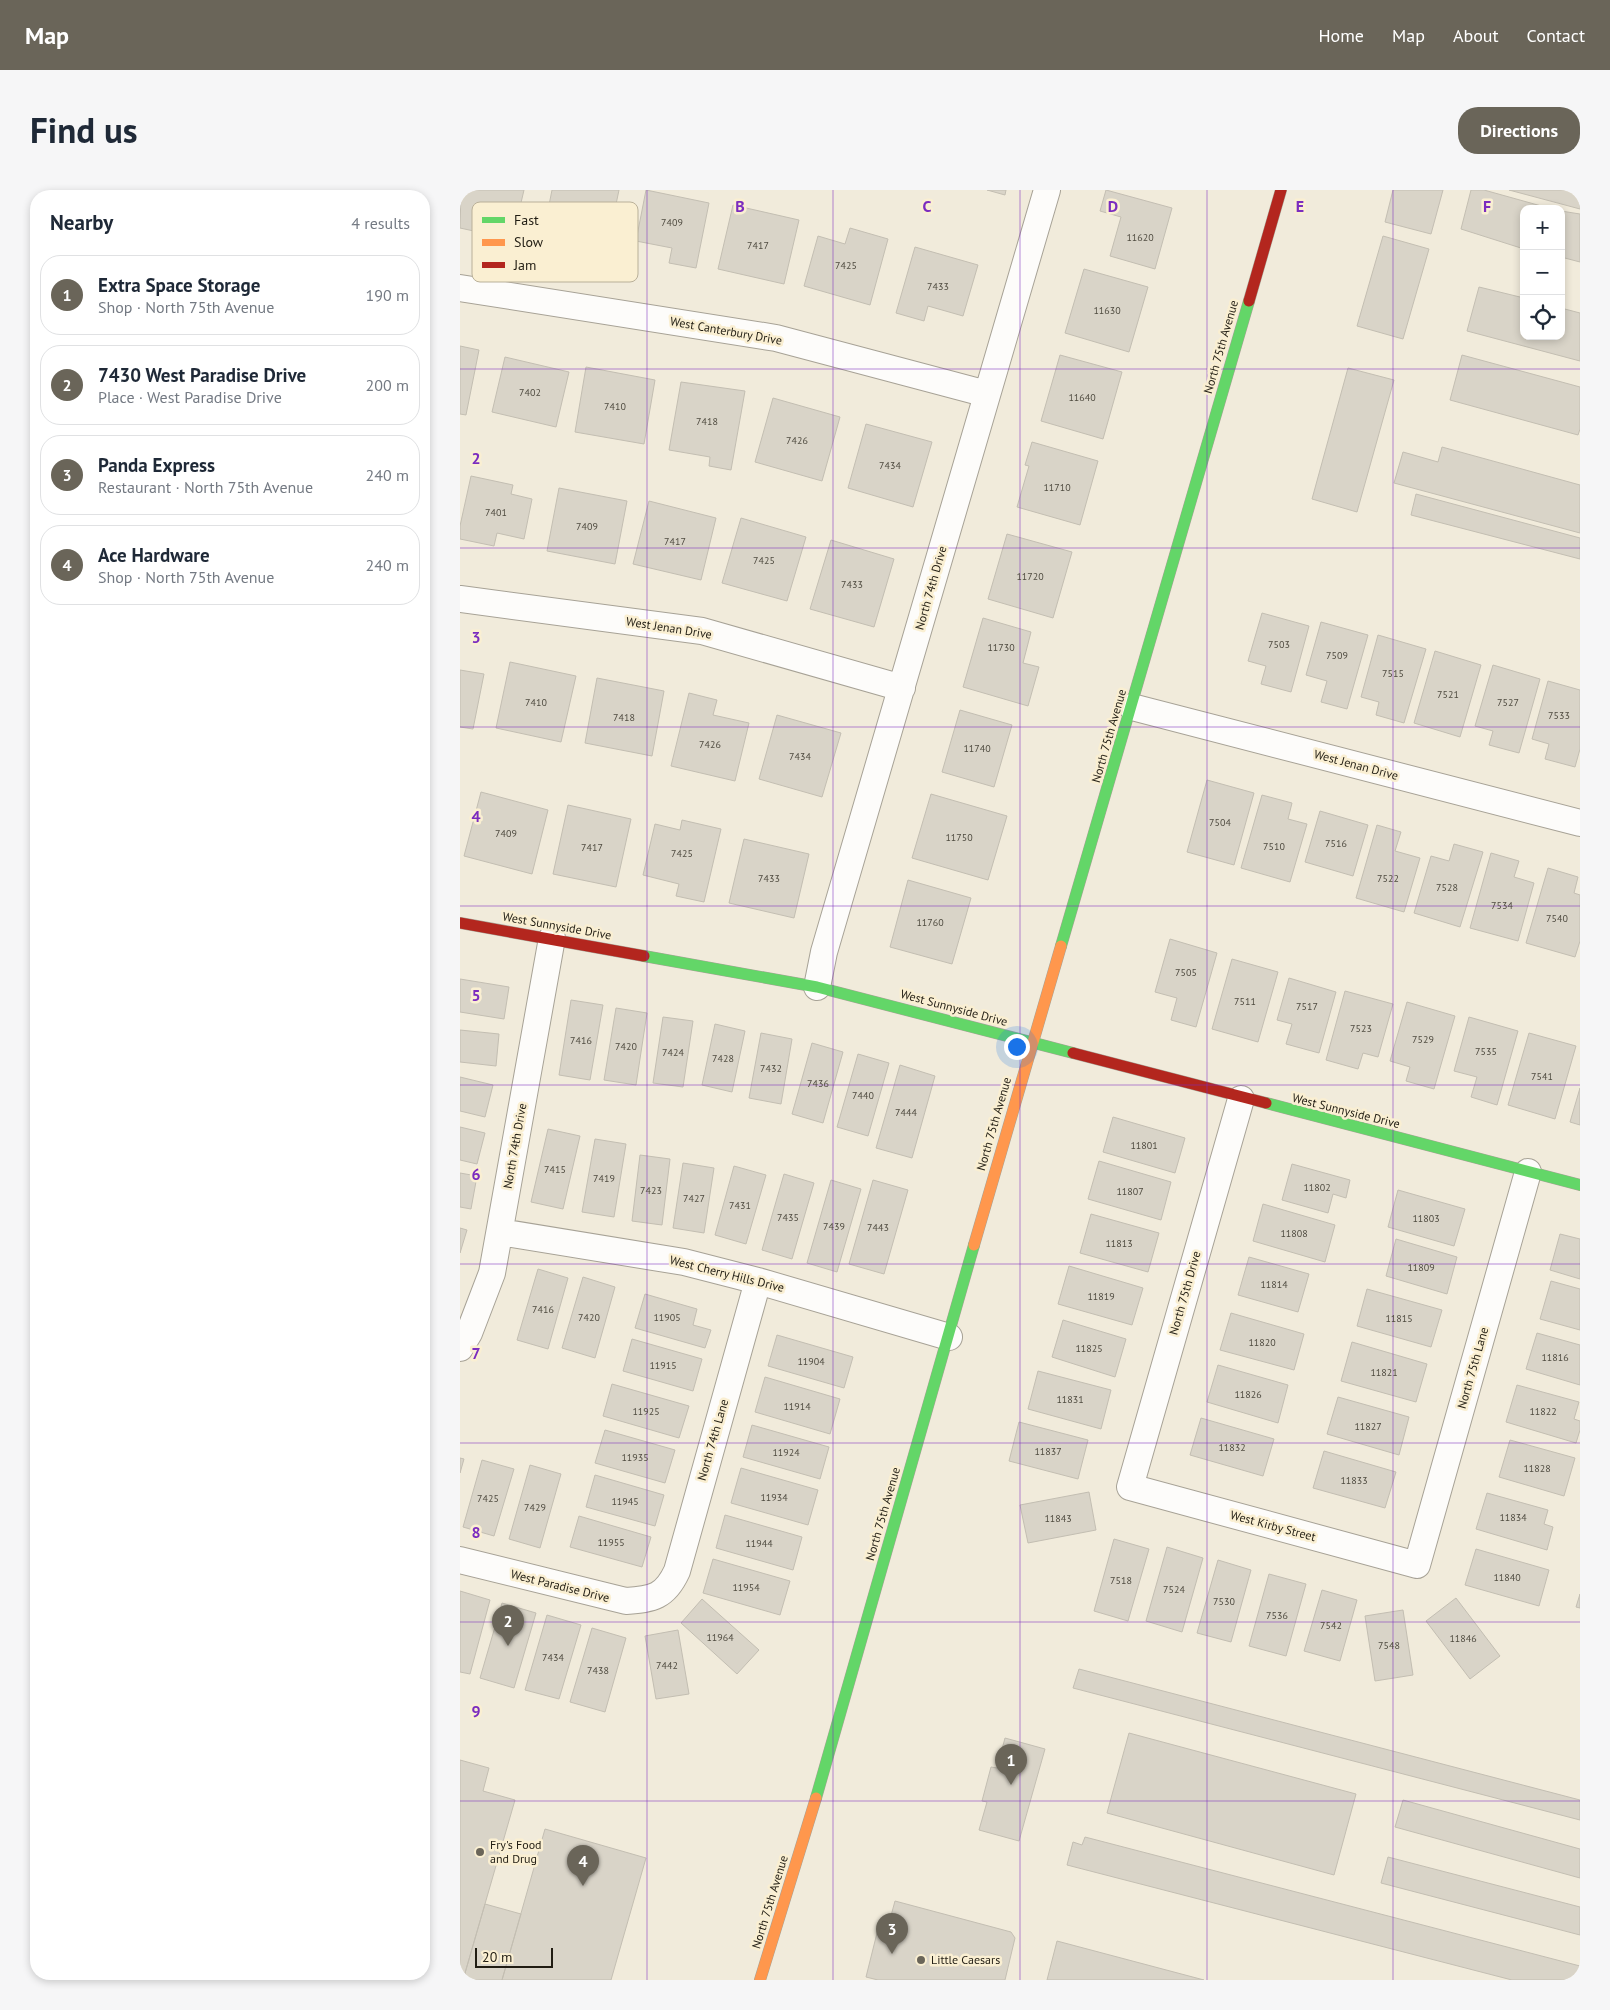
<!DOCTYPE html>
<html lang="en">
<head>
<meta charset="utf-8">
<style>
	body { margin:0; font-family:"PT Sans",sans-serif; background:#f6f6f7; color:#1f2937 }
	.controls { position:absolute; right:15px; top:15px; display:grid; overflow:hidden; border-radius:10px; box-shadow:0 2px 8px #0003 }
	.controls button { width:45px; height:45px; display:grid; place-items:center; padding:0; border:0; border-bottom:1px solid #e0e1e3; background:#fff; color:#1f2937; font:25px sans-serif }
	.scale { position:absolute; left:15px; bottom:12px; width:78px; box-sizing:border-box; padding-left:5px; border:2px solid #211d13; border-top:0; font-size:14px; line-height:18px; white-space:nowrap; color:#211d13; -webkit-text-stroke:4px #faefd2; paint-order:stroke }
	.you { position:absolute; left:556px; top:856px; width:18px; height:18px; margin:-12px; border:4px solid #fff; border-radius:50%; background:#1a73e8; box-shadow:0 0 0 8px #1a73e833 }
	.badge { display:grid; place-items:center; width:32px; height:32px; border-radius:50%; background:#6a6559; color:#fff; font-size:16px; font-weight:700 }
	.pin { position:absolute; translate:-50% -41px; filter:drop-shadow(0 1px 2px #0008) }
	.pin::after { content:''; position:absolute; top:26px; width:18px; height:15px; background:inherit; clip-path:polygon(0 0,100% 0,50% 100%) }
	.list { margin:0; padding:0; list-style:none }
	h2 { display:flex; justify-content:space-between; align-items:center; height:65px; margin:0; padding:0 20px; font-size:21px }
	h2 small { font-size:16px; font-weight:400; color:#747a83 }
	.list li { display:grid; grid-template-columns:32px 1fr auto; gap:15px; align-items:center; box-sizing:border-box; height:80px; margin:0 10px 10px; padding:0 10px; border:1px solid #e0e1e3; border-radius:20px }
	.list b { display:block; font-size:19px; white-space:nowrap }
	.list p { margin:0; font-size:16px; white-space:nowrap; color:#747a83 }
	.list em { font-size:16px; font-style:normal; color:#747a83 }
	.icon { flex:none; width:28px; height:28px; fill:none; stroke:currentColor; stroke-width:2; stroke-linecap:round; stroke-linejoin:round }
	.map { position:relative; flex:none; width:1120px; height:1790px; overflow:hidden; border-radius:20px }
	header { display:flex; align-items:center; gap:30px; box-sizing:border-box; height:70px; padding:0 25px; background:#6a6559; color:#fff }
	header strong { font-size:24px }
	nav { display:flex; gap:28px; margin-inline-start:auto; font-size:18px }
	.intro { display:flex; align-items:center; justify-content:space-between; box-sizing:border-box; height:120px; padding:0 30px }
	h1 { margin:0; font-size:35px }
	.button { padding:12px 22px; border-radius:20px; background:#6a6559; color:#fff; font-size:18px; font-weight:700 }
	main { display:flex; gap:30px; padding:0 30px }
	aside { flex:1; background:#fff; border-radius:20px; box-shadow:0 2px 8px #0003 }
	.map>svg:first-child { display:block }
	.building { fill:#d9d4c8; stroke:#c3beb2 }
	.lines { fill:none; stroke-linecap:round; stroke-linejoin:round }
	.street-casing { stroke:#a7a296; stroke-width:28 }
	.fast-casing { stroke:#a7a296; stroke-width:12 }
	.slow-casing { stroke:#a7a296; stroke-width:12 }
	.jam-casing { stroke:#a7a296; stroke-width:12 }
	.street { stroke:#fdfcfa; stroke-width:26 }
	.fast { stroke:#63d668; stroke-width:11 }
	.slow { stroke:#ff974d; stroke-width:11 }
	.jam { stroke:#b3261e; stroke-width:11 }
	.grid { fill:none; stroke:#7b2cbf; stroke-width:1; stroke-opacity:0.55 }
	.poi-dot { fill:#6a6559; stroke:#faefd2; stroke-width:2 }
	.labels { text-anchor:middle; stroke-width:5; stroke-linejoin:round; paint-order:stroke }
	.number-label { font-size:10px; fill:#504c41 }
	.street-label { font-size:12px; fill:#211d13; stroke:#faefd2 }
	.poi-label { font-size:12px; fill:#211d13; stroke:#faefd2; text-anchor:start }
	.key { fill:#faefd2; stroke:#b9b099; stroke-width:1 }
	.key-label { font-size:14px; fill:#211d13 }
	.grid-label { font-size:16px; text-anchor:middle; font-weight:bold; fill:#7b2cbf; stroke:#faefd2; stroke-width:5; stroke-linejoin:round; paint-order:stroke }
</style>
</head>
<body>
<header>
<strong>Map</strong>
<nav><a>Home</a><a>Map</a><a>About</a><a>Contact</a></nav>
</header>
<div class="intro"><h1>Find us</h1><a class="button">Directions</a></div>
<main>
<aside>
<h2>Nearby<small>4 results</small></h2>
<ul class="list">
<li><span class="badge">1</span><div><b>Extra Space Storage</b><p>Shop · North 75th Avenue</p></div><em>190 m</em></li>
<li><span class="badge">2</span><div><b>7430 West Paradise Drive</b><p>Place · West Paradise Drive</p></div><em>200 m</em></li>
<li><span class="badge">3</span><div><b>Panda Express</b><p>Restaurant · North 75th Avenue</p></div><em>240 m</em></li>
<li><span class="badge">4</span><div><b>Ace Hardware</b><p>Shop · North 75th Avenue</p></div><em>240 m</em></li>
</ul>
</aside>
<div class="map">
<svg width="1120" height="1790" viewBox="0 0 1120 1790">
	<rect width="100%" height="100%" fill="#f1ebdb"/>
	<path class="building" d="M1 0H64L56 34 27 27 23 43 0 38Z
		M92 0H159L146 62 82 50Z
		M186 0 249 13 236 78 209 73 212 58 176 51Z
		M527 0H546L545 5Z
		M646 0 712 18 695 79 650 66 661 27 640 21Z
		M933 0H983L971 44 925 32Z
		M1011 0H1024L1092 19H1064V59L1001 39Z
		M1049 0H1120V19Z
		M273 15 339 30 324 94 258 79Z
		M1101 21 1120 24V72L1101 67Z
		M390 38 428 49 410 115 344 96 358 46 385 54Z
		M923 46 969 59 943 149 897 136Z
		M455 57 518 75 503 126 468 116 464 131 436 123Z
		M624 79 688 97 669 162 605 143Z
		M1019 97 1064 108V146H1101V118L1120 123V171L1007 141Z
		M0 156 19 160 6 225 0 224Z
		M600 165 662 182 643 249 581 231Z
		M1002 165 1120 197V239L1118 245 990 210Z
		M45 167 109 182 96 237 32 222Z
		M126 177 195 190 184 254 115 242Z
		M888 178 934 190 897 322 852 309Z
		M221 192 285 201 271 280 249 276 250 267 209 260Z
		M313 208 380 227 362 291 295 272Z
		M406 234 472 252 453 317 388 298Z
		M572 252 638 271 620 335 557 317 569 276 565 275Z
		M982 257 1120 295V343L934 293 943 262 978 272Z
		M11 286 53 295 51 304 72 309 64 349 37 343 34 356 0 349V336Z
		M99 298 167 311 155 374 87 361Z
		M956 304 1120 348V369L951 325Z
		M189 311 256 328 241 390 173 374Z
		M281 328 346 347 327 411 262 393Z
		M547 344 612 362 593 428 528 409Z
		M371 350 434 369 414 437 350 419Z
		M802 423 849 436 831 502 801 494 806 476 788 471Z
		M523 428 571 442 563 473 579 477 568 516 503 497Z
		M861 432 908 445 887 519 861 512 867 491 846 485Z
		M918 445 966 459 944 533 916 525 919 512 901 507Z
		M975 461 1021 475 1000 547 954 533Z
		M50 472 116 486 101 552 36 538Z
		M1033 475 1080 489 1059 563 1029 555 1033 541 1015 536Z
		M0 480 24 484 13 539 0 537Z
		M137 488 204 501 192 566 125 553Z
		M1088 491 1120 500V559L1115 577 1085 569 1089 554 1072 549Z
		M229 503 257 510 253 525 289 533 275 591 211 576Z
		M500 520 552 535 534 597 482 582Z
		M317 525 381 543 362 607 299 589Z
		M747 590 794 603 774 675 727 662Z
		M21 602 88 620 72 684 4 666Z
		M471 604 547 626 528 690 452 668Z
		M802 605 832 613 828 629 847 634 830 692 781 678Z
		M108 615 171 629 156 697 93 684Z
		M860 621 908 635 893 686 845 672Z
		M222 630 261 639 244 712 216 706 219 694 183 685 195 634 220 640Z
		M917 635 941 642 935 661 960 668 944 722 896 708Z
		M284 649 349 664 334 728 269 713Z
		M994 654 1023 662 1000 737 954 723 971 666 989 671Z
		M1031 663 1059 671 1054 687 1074 693 1058 751 1010 738Z
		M1088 678 1118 687 1114 703 1120 705V751L1115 767 1066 753Z
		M448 690 511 708 492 774 430 757Z
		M710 749 757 763 736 837 711 830 717 808 695 802Z
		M772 769 818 782 798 852 752 839Z
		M829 788 876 802 859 863 826 854 832 834 817 830Z
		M0 789 49 797 44 829 0 822Z
		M885 801 933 814 918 867 903 863 898 879 866 870Z
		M111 810 143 815 130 890 99 885Z
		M947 812 995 826 974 899 946 891 950 877 930 871Z
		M156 818 187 823 176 895 144 890Z
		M203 827 233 831 223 897 193 893Z
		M1009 827 1058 841 1037 915 1011 907 1017 887 994 881Z
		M255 834 285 841 272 902 242 895Z
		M0 840 39 844 36 876 0 872Z
		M301 843 332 849 321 914 289 908Z
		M1069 843 1116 856 1095 929 1048 915Z
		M352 853 383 862 363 933 332 924Z
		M398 864 429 873 408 946 377 937Z
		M440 875 475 886 452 968 416 958Z
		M0 887 33 895 25 927 0 921Z
		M1120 898V935L1110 932Z
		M653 927 725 948 715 983 643 962Z
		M0 937 25 943 17 974 0 970Z
		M88 939 120 946 103 1019 71 1012Z
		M135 949 166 954 154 1027 122 1022Z
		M180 965 210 969 202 1035 172 1031Z
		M639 971 711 992 701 1030 628 1009Z
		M223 973 254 978 244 1043 213 1038Z
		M832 974 890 990 886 1008 873 1004 868 1023 822 1010Z
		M274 976 306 985 286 1054 255 1045Z
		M0 983 17 986 11 1019 0 1017Z
		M324 984 354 993 332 1069 302 1060Z
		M371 990 401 999 377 1082 347 1073Z
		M413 990 448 1000 424 1084 389 1074Z
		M938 1000 1005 1019 994 1056 928 1037Z
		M803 1014 875 1035 865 1072 793 1051Z
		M631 1024 699 1043 688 1082 620 1063Z
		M0 1038 7 1040 0 1063Z
		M1100 1044 1120 1049V1089L1090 1080Z
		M936 1049 997 1067 987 1104 926 1086Z
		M789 1067 849 1084 838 1122 778 1105Z
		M609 1076 683 1098 672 1135 598 1114Z
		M78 1079 108 1088 88 1159 57 1150Z
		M123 1087 155 1097 135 1168 102 1158Z
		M1091 1091 1120 1099V1140L1080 1129Z
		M907 1099 982 1120 971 1157 897 1136Z
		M185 1104 237 1119 233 1135 251 1140 245 1158 175 1138Z
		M771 1123 844 1144 834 1180 760 1160Z
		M603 1130 666 1149 655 1187 592 1167Z
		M1077 1143 1120 1155V1195L1066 1179Z
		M317 1145 393 1167 384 1198 308 1176Z
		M172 1149 242 1169 233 1201 163 1181Z
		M892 1152 967 1174 956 1212 881 1191Z
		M758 1175 828 1195 818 1233 747 1212Z
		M578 1181 651 1200 641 1239 568 1219Z
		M305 1187 380 1209 370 1244 295 1222Z
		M152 1194 229 1216 219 1248 143 1226Z
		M1057 1195 1119 1212 1114 1229 1120 1231V1240L1116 1253 1046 1232Z
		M878 1207 949 1227 939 1265 867 1244Z
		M741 1228 814 1249 803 1286 730 1265Z
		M559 1232 628 1250 618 1289 549 1271Z
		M292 1235 369 1257 360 1289 283 1267Z
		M145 1240 215 1260 205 1293 135 1273Z
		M1050 1250 1115 1268 1104 1306 1039 1287Z
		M864 1261 936 1282 925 1318 853 1298Z
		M0 1268 4 1269 0 1283Z
		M22 1270 54 1279 34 1346 3 1337Z
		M70 1275 101 1284 80 1358 49 1349Z
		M281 1278 358 1300 348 1335 271 1313Z
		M135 1285 204 1305 195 1336 126 1317Z
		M629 1302 636 1340 568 1353 560 1315Z
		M1027 1303 1088 1320 1084 1334 1093 1337 1087 1360 1016 1339Z
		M265 1325 342 1347 333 1380 256 1358Z
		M119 1326 191 1347 182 1377 110 1357Z
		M654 1349 689 1359 668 1431 634 1421Z
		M707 1357 743 1368 722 1442 686 1431Z
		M1016 1359 1089 1380 1079 1416 1005 1395Z
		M253 1369 330 1391 320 1425 243 1403Z
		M758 1370 791 1380 771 1452 737 1443Z
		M809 1384 846 1394 826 1466 789 1456Z
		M862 1400 897 1410 880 1471 844 1461Z
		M0 1401 30 1410 10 1484 0 1482Z
		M1120 1404V1418L1116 1417Z
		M996 1408 1040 1466 1010 1489 966 1431Z
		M242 1409 299 1460 277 1484 221 1433Z
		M42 1413 76 1423 54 1498 20 1488Z
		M943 1420 953 1485 915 1491 905 1426Z
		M87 1425 121 1435 99 1509 65 1500Z
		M132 1438 166 1448 145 1522 110 1512Z
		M218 1440 229 1504 196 1509 185 1446Z
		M619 1479 1120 1610V1630L613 1498Z
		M669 1543 896 1604 874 1685 647 1623Z
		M545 1548 585 1559 559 1651 519 1640 527 1612 522 1611 531 1577 537 1578Z
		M0 1570 29 1578 23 1601 55 1610 3 1790H0Z
		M943 1610 1120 1659V1688L935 1637Z
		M85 1639 186 1668 151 1790H42Z
		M625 1647 1120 1776V1790H1052L607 1675 613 1652 622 1655Z
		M928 1667 1120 1717V1745L921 1693Z
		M435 1711 551 1742 555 1748 545 1790H418L406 1787 420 1731 429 1733Z
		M25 1714 61 1724 42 1790H3Z
		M597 1751 744 1790H587Z"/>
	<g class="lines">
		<defs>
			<path id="street" d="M0 98 316 148 527 204
				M0 409 242 441 442 498
				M672 517 1120 633
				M357 797 364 762 587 0
				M781 909 670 1297 957 1375 1068 982
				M40 1042 224 1072 298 1091 489 1147
				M0 1158 9 1143 32 1083 92 748
				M0 1370 166 1411C193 1409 205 1407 217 1381L298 1091"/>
			<path id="fast" d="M601 756 789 111
				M184 766 357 797 613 863
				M806 913 1120 995
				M356 1608 514 1055"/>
			<path id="slow" d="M514 1055 601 756
				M300 1790 356 1608"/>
			<path id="jam" d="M789 111 821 0
				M0 733 184 766
				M613 863 806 913"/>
		</defs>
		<use href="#street" class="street-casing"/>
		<use href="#fast" class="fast-casing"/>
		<use href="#slow" class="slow-casing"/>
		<use href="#jam" class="jam-casing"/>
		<use href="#street" class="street"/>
		<use href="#fast" class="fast"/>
		<use href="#slow" class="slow"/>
		<use href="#jam" class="jam"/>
	</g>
	<path class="grid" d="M187 0V1790M373 0V1790M560 0V1790M747 0V1790M933 0V1790M0 179H1120M0 358H1120M0 537H1120M0 716H1120M0 895H1120M0 1074H1120M0 1253H1120M0 1432H1120M0 1611H1120"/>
	<g class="poi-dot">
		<circle cx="20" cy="1662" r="5"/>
		<circle cx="461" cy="1770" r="5"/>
	</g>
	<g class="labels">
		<g class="number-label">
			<text x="212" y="36">7409</text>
			<text x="680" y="51">11620</text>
			<text x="298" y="59">7417</text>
			<text x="386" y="79">7425</text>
			<text x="478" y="100">7433</text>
			<text x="647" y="124">11630</text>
			<text x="70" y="206">7402</text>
			<text x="622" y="211">11640</text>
			<text x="155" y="220">7410</text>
			<text x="247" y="235">7418</text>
			<text x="337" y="254">7426</text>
			<text x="430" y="279">7434</text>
			<text x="597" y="301">11710</text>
			<text x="36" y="326">7401</text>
			<text x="127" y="340">7409</text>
			<text x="215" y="355">7417</text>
			<text x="304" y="374">7425</text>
			<text x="570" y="390">11720</text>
			<text x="392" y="398">7433</text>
			<text x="819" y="458">7503</text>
			<text x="541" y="461">11730</text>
			<text x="877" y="469">7509</text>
			<text x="933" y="487">7515</text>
			<text x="988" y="508">7521</text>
			<text x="76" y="516">7410</text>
			<text x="1048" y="516">7527</text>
			<text x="1099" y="529">7533</text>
			<text x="164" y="531">7418</text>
			<text x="250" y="558">7426</text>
			<text x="517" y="562">11740</text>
			<text x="340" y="570">7434</text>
			<text x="760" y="636">7504</text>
			<text x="46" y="647">7409</text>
			<text x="499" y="651">11750</text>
			<text x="876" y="657">7516</text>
			<text x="814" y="660">7510</text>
			<text x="132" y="661">7417</text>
			<text x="222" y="667">7425</text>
			<text x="309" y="692">7433</text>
			<text x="928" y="692">7522</text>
			<text x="987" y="701">7528</text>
			<text x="1042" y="719">7534</text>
			<text x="1097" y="732">7540</text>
			<text x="470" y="736">11760</text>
			<text x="726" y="786">7505</text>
			<text x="785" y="815">7511</text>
			<text x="847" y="820">7517</text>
			<text x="901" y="842">7523</text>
			<text x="963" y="853">7529</text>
			<text x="121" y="854">7416</text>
			<text x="166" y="860">7420</text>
			<text x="1026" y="865">7535</text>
			<text x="213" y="866">7424</text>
			<text x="263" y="872">7428</text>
			<text x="311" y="882">7432</text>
			<text x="1082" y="890">7541</text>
			<text x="358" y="897">7436</text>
			<text x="403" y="909">7440</text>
			<text x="446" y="926">7444</text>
			<text x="684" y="959">11801</text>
			<text x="95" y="983">7415</text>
			<text x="144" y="992">7419</text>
			<text x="857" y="1001">11802</text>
			<text x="191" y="1004">7423</text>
			<text x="670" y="1005">11807</text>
			<text x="234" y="1012">7427</text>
			<text x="280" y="1019">7431</text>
			<text x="328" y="1031">7435</text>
			<text x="966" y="1032">11803</text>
			<text x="374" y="1040">7439</text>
			<text x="418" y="1041">7443</text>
			<text x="834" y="1047">11808</text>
			<text x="659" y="1057">11813</text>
			<text x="961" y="1081">11809</text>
			<text x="814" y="1098">11814</text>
			<text x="641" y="1110">11819</text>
			<text x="83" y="1123">7416</text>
			<text x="129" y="1131">7420</text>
			<text x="207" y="1131">11905</text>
			<text x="939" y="1132">11815</text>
			<text x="802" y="1156">11820</text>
			<text x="629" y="1162">11825</text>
			<text x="1095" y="1171">11816</text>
			<text x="351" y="1175">11904</text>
			<text x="203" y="1179">11915</text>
			<text x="924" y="1186">11821</text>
			<text x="788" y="1208">11826</text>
			<text x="610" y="1213">11831</text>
			<text x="337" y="1220">11914</text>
			<text x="186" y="1225">11925</text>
			<text x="1083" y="1225">11822</text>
			<text x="908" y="1240">11827</text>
			<text x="772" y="1261">11832</text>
			<text x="588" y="1265">11837</text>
			<text x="326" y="1266">11924</text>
			<text x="175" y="1271">11935</text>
			<text x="1077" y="1282">11828</text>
			<text x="894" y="1294">11833</text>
			<text x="314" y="1311">11934</text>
			<text x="28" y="1312">7425</text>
			<text x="165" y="1315">11945</text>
			<text x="75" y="1321">7429</text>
			<text x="1053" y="1331">11834</text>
			<text x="598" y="1332">11843</text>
			<text x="151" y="1356">11955</text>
			<text x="299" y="1357">11944</text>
			<text x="1047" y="1391">11840</text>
			<text x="661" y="1394">7518</text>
			<text x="286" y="1401">11954</text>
			<text x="714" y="1403">7524</text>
			<text x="764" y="1415">7530</text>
			<text x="817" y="1429">7536</text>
			<text x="871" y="1439">7542</text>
			<text x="260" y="1451">11964</text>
			<text x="1003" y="1452">11846</text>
			<text x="929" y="1459">7548</text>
			<text x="93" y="1471">7434</text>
			<text x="207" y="1479">7442</text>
			<text x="138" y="1484">7438</text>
		</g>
		<g class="street-label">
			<text transform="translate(266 141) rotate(10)" y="4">West Canterbury Drive</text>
			<text transform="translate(761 157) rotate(-74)" y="4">North 75th Avenue</text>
			<text transform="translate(471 398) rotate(-74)" y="4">North 74th Drive</text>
			<text transform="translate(209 438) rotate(9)" y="4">West Jenan Drive</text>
			<text transform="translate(649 546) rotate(-74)" y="4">North 75th Avenue</text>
			<text transform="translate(896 575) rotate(15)" y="4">West Jenan Drive</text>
			<text transform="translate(97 736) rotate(10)" y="4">West Sunnyside Drive</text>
			<text transform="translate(494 818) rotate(15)" y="4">West Sunnyside Drive</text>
			<text transform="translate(886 921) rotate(14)" y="4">West Sunnyside Drive</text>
			<text transform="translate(534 934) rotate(-74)" y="4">North 75th Avenue</text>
			<text transform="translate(55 956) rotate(-80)" y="4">North 74th Drive</text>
			<text transform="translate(267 1084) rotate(14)" y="4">West Cherry Hills Drive</text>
			<text transform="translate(725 1103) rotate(-74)" y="4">North 75th Drive</text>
			<text transform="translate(1013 1178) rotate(-74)" y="4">North 75th Lane</text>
			<text transform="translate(253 1250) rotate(-74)" y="4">North 74th Lane</text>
			<text transform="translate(423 1324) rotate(-74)" y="4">North 75th Avenue</text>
			<text transform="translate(813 1336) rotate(15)" y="4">West Kirby Street</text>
			<text transform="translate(100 1396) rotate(14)" y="4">West Paradise Drive</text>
			<text transform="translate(310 1712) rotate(-73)" y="4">North 75th Avenue</text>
		</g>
		<g class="poi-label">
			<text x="30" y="1659">Fry's Food<tspan x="30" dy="14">and Drug</tspan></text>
			<text x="471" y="1774">Little Caesars</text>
		</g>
	</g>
	<rect x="12" y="12" width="166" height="80" rx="8" class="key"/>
	<rect x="22" y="27" width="23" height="6" fill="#63d668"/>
	<rect x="22" y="49" width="23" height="7" fill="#ff974d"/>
	<rect x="22" y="72" width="23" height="6" fill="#b3261e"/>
	<g class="key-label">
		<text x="54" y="35">Fast</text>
		<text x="54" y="57">Slow</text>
		<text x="54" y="80">Jam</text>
	</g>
	<g class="grid-label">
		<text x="280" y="22">B</text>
		<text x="467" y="22">C</text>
		<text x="653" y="22">D</text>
		<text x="840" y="22">E</text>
		<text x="1027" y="22">F</text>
		<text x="16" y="274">2</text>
		<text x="16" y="453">3</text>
		<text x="16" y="632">4</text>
		<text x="16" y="811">5</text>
		<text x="16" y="990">6</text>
		<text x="16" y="1169">7</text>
		<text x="16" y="1348">8</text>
		<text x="16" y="1527">9</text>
	</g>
</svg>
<div class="controls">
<button>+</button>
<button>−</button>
<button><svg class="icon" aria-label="locate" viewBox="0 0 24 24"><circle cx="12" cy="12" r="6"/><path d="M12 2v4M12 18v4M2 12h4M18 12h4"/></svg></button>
</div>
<div class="scale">20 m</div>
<div class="you"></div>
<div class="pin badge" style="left:551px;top:1595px">1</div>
<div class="pin badge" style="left:48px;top:1456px">2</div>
<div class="pin badge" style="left:432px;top:1764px">3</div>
<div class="pin badge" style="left:123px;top:1696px">4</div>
</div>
</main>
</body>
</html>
